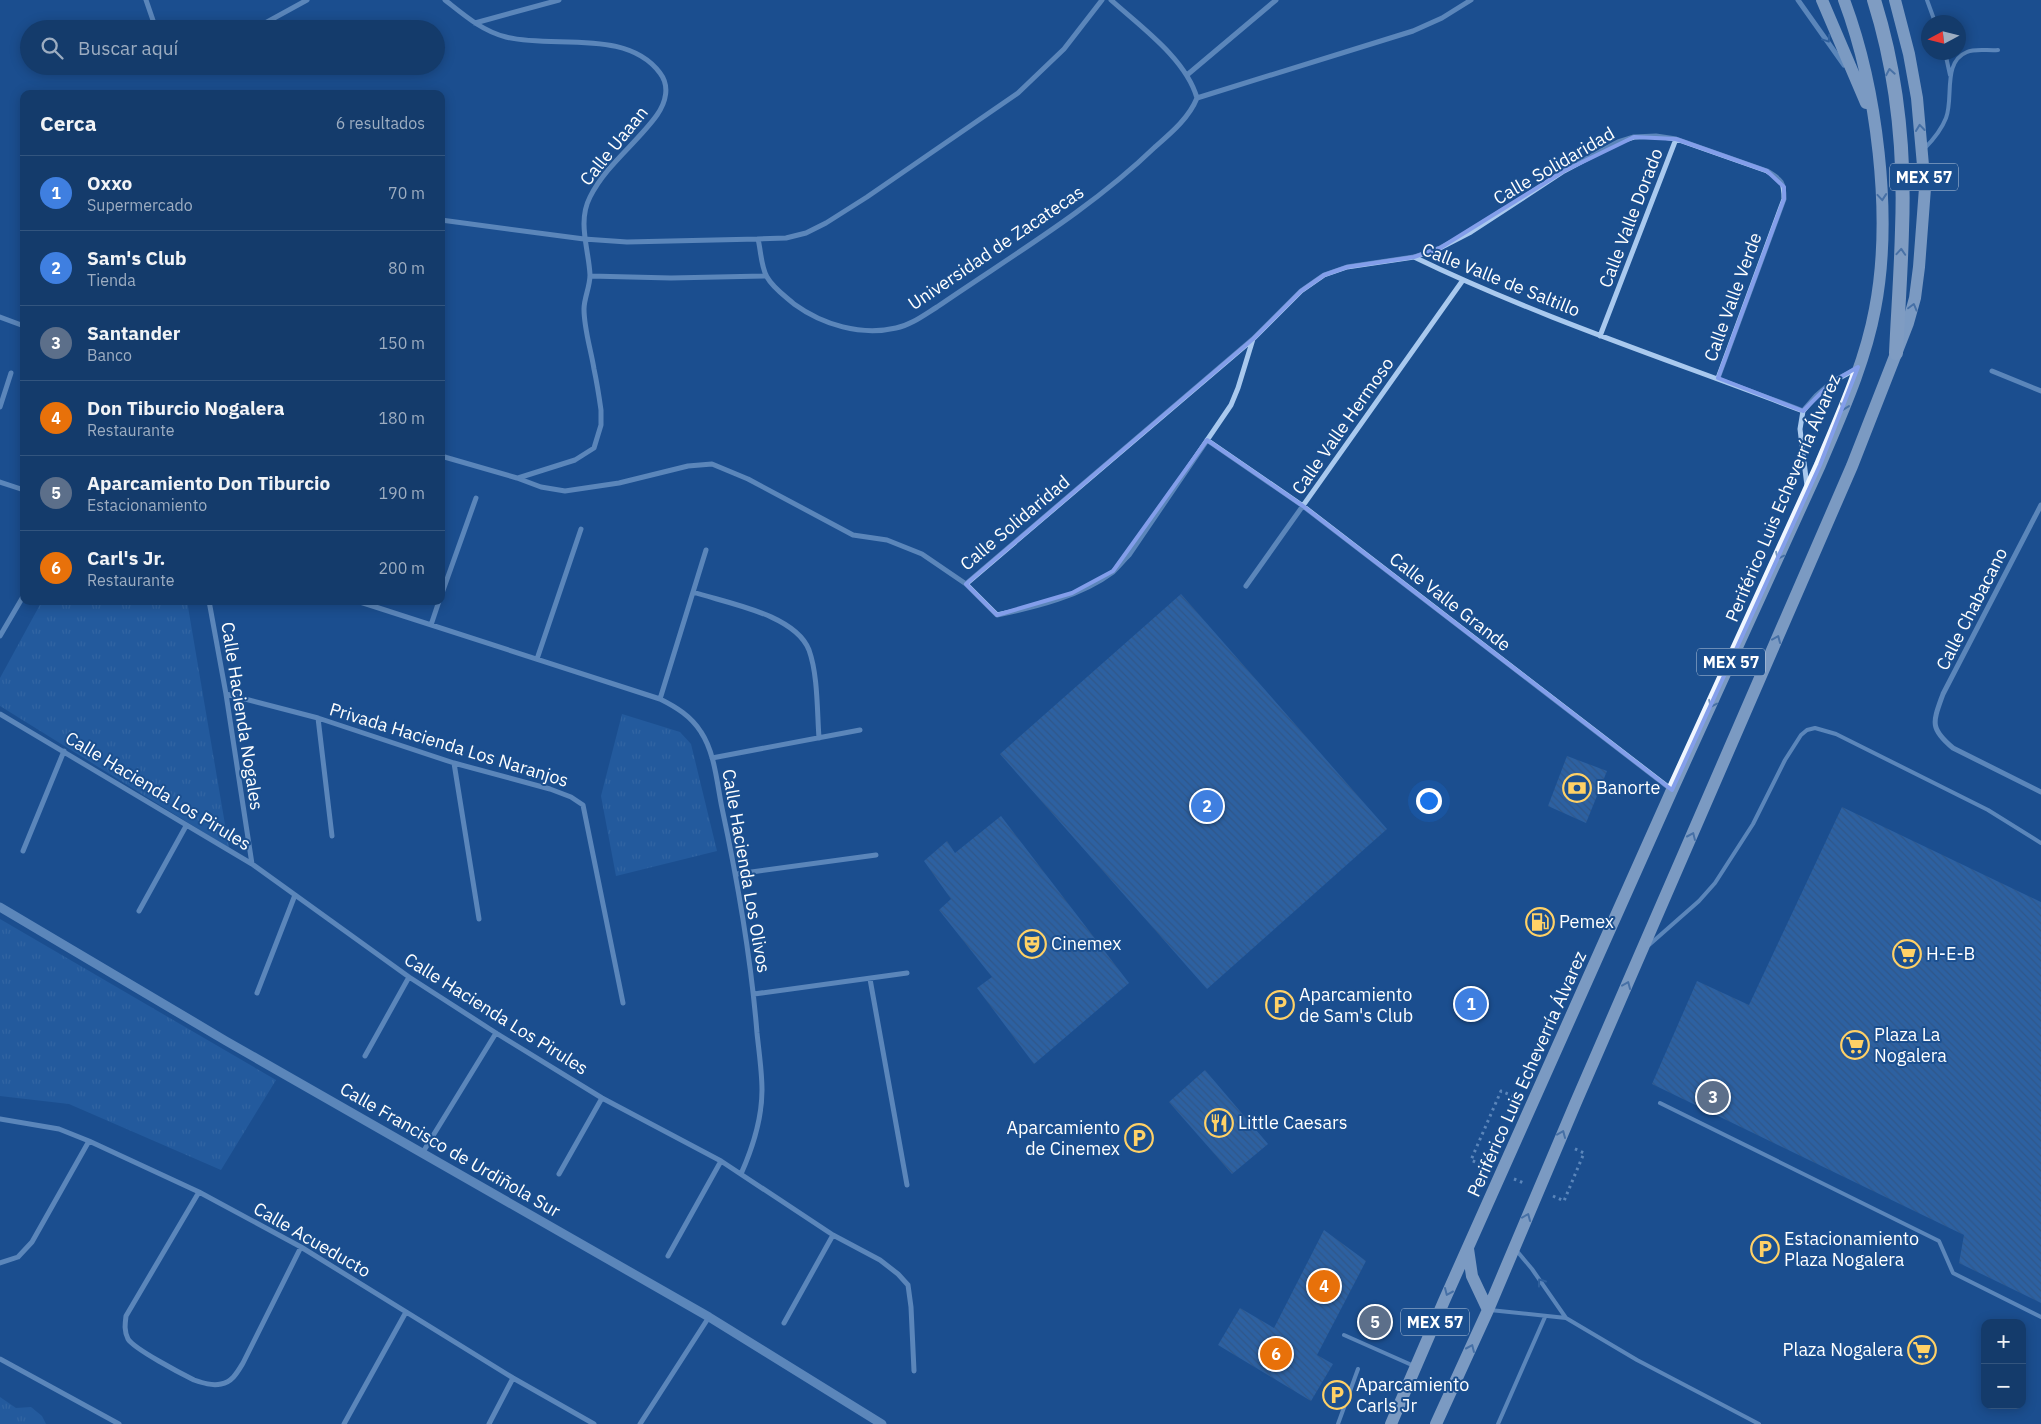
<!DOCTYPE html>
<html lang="es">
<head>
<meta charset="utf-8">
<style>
	body { margin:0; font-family:"IBM Plex Sans",sans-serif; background:#1d4271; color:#f1f3f6 }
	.controls { position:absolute; right:15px; bottom:15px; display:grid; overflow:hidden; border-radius:10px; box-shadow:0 2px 12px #0003 }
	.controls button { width:45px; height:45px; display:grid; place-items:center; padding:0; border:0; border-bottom:1px solid #33557e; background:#143b6b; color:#f1f3f6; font:25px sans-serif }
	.compass { position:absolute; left:1921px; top:15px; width:45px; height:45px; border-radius:50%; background:#143b6b; box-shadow:0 2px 12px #0003; rotate:263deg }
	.you { position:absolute; left:1428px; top:800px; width:18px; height:18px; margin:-12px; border:4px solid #fff; border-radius:50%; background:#1a73e8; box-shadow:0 0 0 8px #1a73e833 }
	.badge { display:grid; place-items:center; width:32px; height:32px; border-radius:50%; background:#95b2f1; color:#fff; font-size:16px; font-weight:700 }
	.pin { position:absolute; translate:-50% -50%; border:2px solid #fff; box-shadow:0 1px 5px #0006 }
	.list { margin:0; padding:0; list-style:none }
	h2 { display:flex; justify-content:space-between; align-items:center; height:65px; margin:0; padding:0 20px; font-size:21px }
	h2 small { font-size:16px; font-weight:400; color:#9dadc1 }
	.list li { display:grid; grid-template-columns:32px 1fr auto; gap:15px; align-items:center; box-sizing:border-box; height:75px; padding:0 20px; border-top:1px solid #33557e }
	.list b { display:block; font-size:19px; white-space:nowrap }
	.list p { margin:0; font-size:16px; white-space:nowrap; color:#9dadc1 }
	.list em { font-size:16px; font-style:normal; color:#9dadc1 }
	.icon { flex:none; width:28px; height:28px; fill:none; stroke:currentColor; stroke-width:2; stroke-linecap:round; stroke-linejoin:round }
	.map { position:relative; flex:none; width:2041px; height:1424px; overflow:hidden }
	.search { position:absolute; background:#143b6b; box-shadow:0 2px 12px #0003; left:20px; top:20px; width:425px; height:55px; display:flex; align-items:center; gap:12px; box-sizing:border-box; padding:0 18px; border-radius:28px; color:#9dadc1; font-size:19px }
	.panel { position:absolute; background:#143b6b; box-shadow:0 2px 12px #0003; left:20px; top:90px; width:425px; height:515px; border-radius:10px }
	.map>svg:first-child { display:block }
	.park { fill:url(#park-tufts) }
	.building { fill:url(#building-back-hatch) }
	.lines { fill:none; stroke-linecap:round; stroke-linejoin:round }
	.path { stroke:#a9c9ee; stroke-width:3; stroke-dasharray:2.5 4; stroke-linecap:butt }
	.service { stroke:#a9c9ee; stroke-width:4 }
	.minor { stroke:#a9c9ee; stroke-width:5 }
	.tertiary { stroke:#a9c9ee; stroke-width:9 }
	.primary { stroke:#f0f6ff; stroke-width:12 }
	.trunk { stroke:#f8faff; stroke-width:14 }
	.oneway { stroke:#4674ac }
	.oneway2 { stroke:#7e9cc1 }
	.oneway3 { stroke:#7b9ac1 }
	.marked { fill:none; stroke:#839eea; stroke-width:4; stroke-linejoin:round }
	.labels { text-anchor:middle; stroke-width:4; stroke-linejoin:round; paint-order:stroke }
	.shield { fill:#1b4f8f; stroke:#bbcadd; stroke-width:1 }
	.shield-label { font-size:16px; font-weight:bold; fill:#fff }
	.street-label { font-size:18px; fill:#fff; stroke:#1b4f8f }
	.poi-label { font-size:18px; fill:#fff; stroke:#1b4f8f; text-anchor:start }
</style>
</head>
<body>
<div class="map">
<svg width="2041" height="1424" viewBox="0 0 2041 1424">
	<defs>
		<pattern id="park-tufts" width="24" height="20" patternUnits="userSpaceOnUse" patternTransform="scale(1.25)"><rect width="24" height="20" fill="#2e69ad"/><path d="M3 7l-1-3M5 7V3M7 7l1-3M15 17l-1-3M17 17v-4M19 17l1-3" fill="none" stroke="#4d80b9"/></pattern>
		<pattern id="building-back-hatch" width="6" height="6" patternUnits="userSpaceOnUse" patternTransform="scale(1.25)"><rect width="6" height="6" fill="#4478b7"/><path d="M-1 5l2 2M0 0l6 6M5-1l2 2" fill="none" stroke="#486282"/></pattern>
	</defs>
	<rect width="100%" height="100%" fill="#1b4f8f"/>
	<path class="park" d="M42 601H187L229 848 0 706V678Z
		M622 714 680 732 691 744 717 851 616 876 601 796Z
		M0 919 276 1080 221 1170 69 1104 0 1096Z
		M0 1397 16 1408 31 1407 42 1416 46 1424H0Z"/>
	<path class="building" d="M1181 594 1387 829 1207 989 1000 754Z
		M1567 756 1607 771 1586 823 1548 806Z
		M1842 807 2041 902V1303L1959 1263 1964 1235 1652 1084 1697 981 1749 1005Z
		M1001 816 1129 983 1034 1064 977 988 992 977 939 910 951 899 924 861 947 841 955 853Z
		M1205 1070 1268 1144 1232 1174 1169 1102Z
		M1324 1230 1366 1261 1317 1355 1333 1364 1311 1401 1218 1345 1240 1308 1274 1328Z"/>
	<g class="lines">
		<path class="path" d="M1487 1167 1471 1160 1501 1091 1518 1098
			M1514 1179 1526 1184
			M1553 1196 1564 1201 1584 1153 1573 1148"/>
		<path class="service" d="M1927 0 1935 22
			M1945 52 1950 75
			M1924 149C1933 140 1941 131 1946 118 1954 98 1942 62 1967 52 1975 48 1989 51 1998 50
			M1649 945 1699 901 1715 883 1753 824 1785 760 1801 735 1807 730 1815 728 1836 734 1988 810 2041 843
			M1660 1103 1939 1241 1953 1273 2041 1317
			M1516 1250 1532 1269 1566 1318
			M1490 1310 1566 1318 1637 1360 1759 1424
			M1344 1335 1414 1366
			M1338 1424 1358 1369
			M1498 1424 1545 1317"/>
		<path class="minor" d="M146 0 156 29
			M445 0C464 15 482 31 506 37 553 49 627 28 660 73 670 86 666 102 657 115 637 143 606 165 590 197 577 222 589 250 590 275 590 287 584 298 584 309 584 329 591 350 594 369 597 383 599 396 601 410V425L594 448 575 460 518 478
			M1111 0C1141 27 1186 59 1197 98
			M1798 0 1844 65
			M475 23 559 0
			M254 29 307 0
			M171 66 174 69 185 66
			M1187 75 1276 0
			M1197 98 1413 31 1442 18 1471 0
			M441 220 584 239 627 242 758 239 786 238 806 233 826 223 867 197 1018 93 1064 49 1102 0
			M758 239C761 251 761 267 767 277 773 288 785 296 794 304 823 325 861 336 896 328 911 325 924 315 937 307 1011 256 1090 210 1155 147 1171 133 1189 118 1197 98
			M1414 257C1540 318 1673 361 1803 411
			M590 276 671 278 766 276
			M0 317 24 326
			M1600 336 1676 139
			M1992 371 2041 391
			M0 407 11 373
			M1207 440 1303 506 1672 790
			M441 456 517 478 541 487 565 491 619 483 688 466 712 464 748 479 853 535 887 540 922 554 966 584 997 615C1036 607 1081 596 1113 572 1118 567 1124 560 1129 555L1231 405 1238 388 1253 339
			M0 482 24 490
			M1807 486 1800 429 1803 411 1816 396 1832 382 1856 369
			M2041 505 1943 694C1933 722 1929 728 1953 748L2041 792
			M966 584 1253 339 1301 291 1324 275 1347 267 1414 257 1440 248 1471 232 1564 171 1618 142 1634 137 1656 136 1676 139 1767 171C1782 180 1784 182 1784 199L1718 378
			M1246 586 1463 280
			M693 592C726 603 795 614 809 650 818 675 817 711 819 738
			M441 596 476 498
			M209 601 226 694 252 864
			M357 601 660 699C676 707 691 716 701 732 715 753 717 784 722 808 738 883 751 958 757 1033 759 1052 762 1072 762 1090 762 1120 753 1147 741 1174
			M431 625 439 601
			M0 636 24 595
			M537 659 581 529
			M226 694 318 718 454 763 550 789 571 797 583 805 623 1003
			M660 699 706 550
			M0 714 252 864 409 977 496 1033 602 1098 721 1161 833 1235 880 1260 898 1274 908 1285 911 1307 914 1371
			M318 718 332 836
			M712 758 860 730
			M454 763 479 919
			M23 851 64 751
			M737 874 876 855
			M139 911 186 826
			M870 979 907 1185
			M257 993 295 895
			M754 994 907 973
			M365 1056 409 977
			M0 1119 59 1129 89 1141 199 1192 301 1247 513 1378 594 1424
			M423 1152 496 1033
			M559 1174 602 1098
			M199 1192 126 1316C125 1324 124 1331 128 1339 134 1349 182 1374 194 1380 203 1383 212 1386 221 1384 232 1382 237 1373 243 1363L301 1247
			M668 1256 721 1161
			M0 1263 18 1257 32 1242 89 1141
			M784 1323 833 1235
			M0 1359 119 1424
			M344 1424 406 1312
			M489 1424 513 1378
			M640 1424 709 1317"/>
		<path class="tertiary" d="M0 907 226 1041 709 1317 882 1424"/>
		<path class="primary" d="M1822 0 1866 103
			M1468 1249 1472 1276 1488 1310
			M1391 1424 1444 1301 1672 790 1820 465C1841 415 1865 363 1875 309 1893 216 1877 88 1844 0
			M1436 1424 1488 1310 1576 1102 1852 466 1908 323 1915 298 1919 267 1925 188 1917 98 1909 54 1895 0"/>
		<path class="trunk" d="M1874 0C1897 73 1905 154 1902 230 1901 271 1898 312 1896 353"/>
	</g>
	<defs><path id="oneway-chevron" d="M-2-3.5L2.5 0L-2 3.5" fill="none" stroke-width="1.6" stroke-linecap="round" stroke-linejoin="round" transform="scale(1.25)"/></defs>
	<g class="oneway">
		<use href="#oneway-chevron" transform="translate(1827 39) rotate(56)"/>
		<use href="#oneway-chevron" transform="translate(1541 1282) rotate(-126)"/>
	</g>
	<g class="oneway2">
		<use href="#oneway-chevron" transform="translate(1890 72) rotate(-100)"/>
		<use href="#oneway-chevron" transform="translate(1901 252) rotate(-86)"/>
	</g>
	<g class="oneway3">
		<use href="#oneway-chevron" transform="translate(1920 128) rotate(-96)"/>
		<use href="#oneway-chevron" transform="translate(1882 197) rotate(85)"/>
		<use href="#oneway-chevron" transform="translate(1913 307) rotate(-75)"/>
		<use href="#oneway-chevron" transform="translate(1844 407) rotate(110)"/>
		<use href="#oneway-chevron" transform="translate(1779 556) rotate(115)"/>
		<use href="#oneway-chevron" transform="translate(1777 639) rotate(-67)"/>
		<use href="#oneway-chevron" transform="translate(1712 704) rotate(115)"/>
		<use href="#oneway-chevron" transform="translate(1692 836) rotate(-66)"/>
		<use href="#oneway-chevron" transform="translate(1627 985) rotate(-67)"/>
		<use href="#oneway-chevron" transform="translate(1562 1134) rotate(-67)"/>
		<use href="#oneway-chevron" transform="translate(1527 1217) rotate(-67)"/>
		<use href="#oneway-chevron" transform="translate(1448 1292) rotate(114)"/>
		<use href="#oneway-chevron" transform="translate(1471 1348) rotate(-66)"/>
	</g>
	<path d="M0 0H2041V1424H0ZM1634 137 1676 139 1767 171 1784 187V199L1718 378 1803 411 1832 382 1858 367 1820 465 1672 790 1303 506 1207 440 1113 571 1072 593 997 615 966 584 1253 339 1301 291 1324 275 1347 267 1414 257 1440 248 1564 171Z" fill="#1b4f8f" fill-opacity=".55" fill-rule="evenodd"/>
	<path class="marked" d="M1634 137 1676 139 1767 171 1784 187V199L1718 378 1803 411 1832 382 1858 367 1820 465 1672 790 1303 506 1207 440 1113 571 1072 593 997 615 966 584 1253 339 1301 291 1324 275 1347 267 1414 257 1440 248 1564 171Z"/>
	<defs>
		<symbol id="bank-ring" viewBox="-11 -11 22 22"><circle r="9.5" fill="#1b4f8f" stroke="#ffd166" stroke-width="1.5"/><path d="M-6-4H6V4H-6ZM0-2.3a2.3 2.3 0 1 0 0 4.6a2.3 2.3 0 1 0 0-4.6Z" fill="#ffd166"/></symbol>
		<symbol id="fuel-ring" viewBox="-11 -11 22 22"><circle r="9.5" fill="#1b4f8f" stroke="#ffd166" stroke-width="1.5"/><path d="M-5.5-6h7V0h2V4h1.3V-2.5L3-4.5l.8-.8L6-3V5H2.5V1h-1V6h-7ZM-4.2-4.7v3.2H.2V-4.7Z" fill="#ffd166"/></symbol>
		<symbol id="theatre-ring" viewBox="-11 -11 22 22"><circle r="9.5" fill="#1b4f8f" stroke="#ffd166" stroke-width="1.5"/><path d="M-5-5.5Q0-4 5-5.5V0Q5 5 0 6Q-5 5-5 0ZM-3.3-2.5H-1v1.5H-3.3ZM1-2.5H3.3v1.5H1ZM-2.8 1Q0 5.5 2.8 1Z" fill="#ffd166"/></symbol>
		<symbol id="supermarket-ring" viewBox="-11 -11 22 22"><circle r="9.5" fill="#1b4f8f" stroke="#ffd166" stroke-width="1.5"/><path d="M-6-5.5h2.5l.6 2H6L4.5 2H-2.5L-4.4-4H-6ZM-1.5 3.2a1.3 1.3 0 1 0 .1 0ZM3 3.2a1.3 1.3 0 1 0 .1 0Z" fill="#ffd166"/></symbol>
		<symbol id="parking-ring" viewBox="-11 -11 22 22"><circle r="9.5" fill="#1b4f8f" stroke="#ffd166" stroke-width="1.5"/><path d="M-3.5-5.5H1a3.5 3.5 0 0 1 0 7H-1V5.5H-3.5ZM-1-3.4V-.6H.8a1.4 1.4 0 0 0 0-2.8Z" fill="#ffd166"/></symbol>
		<symbol id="restaurant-ring" viewBox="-11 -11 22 22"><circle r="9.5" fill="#1b4f8f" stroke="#ffd166" stroke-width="1.5"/><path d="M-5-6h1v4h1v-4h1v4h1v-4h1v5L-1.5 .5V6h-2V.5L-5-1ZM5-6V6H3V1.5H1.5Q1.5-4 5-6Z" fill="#ffd166"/></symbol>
	</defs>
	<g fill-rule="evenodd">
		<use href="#bank-ring" x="1561" y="772" width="32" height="32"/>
		<use href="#fuel-ring" x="1524" y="906" width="32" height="32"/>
		<use href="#theatre-ring" x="1016" y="928" width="32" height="32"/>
		<use href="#supermarket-ring" x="1891" y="938" width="32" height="32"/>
		<use href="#parking-ring" x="1264" y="989" width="32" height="32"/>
		<use href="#supermarket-ring" x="1839" y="1029" width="32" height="32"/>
		<use href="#restaurant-ring" x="1203" y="1107" width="32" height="32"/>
		<use href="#parking-ring" x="1123" y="1122" width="32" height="32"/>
		<use href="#parking-ring" x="1749" y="1233" width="32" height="32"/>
		<use href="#supermarket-ring" x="1906" y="1334" width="32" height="32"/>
		<use href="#parking-ring" x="1321" y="1379" width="32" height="32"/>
	</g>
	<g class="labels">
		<g class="shield">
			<rect x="1890" y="163.5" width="68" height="27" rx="4"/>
			<rect x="1697" y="648.5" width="68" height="27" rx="4"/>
			<rect x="1401" y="1308.5" width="68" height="27" rx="4"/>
		</g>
		<g class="shield-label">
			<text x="1924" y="183">MEX 57</text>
			<text x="1731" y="668">MEX 57</text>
			<text x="1435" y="1328">MEX 57</text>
		</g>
		<g class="street-label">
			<text transform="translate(614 146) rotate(-51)" y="6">Calle Uaaan</text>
			<text transform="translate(1554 166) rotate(-30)" y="6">Calle Solidaridad</text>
			<text transform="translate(1631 218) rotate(-69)" y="6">Calle Valle Dorado</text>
			<text transform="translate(996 248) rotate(-34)" y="6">Universidad de Zacatecas</text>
			<text transform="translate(1501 280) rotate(22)" y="6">Calle Valle de Saltillo</text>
			<text transform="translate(1733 297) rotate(-70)" y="6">Calle Valle Verde</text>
			<text transform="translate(1343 426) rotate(-55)" y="6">Calle Valle Hermoso</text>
			<text transform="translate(1783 498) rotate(-67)" y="6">Periférico Luis Echeverría Álvarez</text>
			<text transform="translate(1015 523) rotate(-40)" y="6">Calle Solidaridad</text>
			<text transform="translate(1450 602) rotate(38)" y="6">Calle Valle Grande</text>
			<text transform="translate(1972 609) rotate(-63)" y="6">Calle Chabacano</text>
			<text transform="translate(242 716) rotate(81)" y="6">Calle Hacienda Nogales</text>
			<text transform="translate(449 745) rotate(17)" y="6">Privada Hacienda Los Naranjos</text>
			<text transform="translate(158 791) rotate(31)" y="6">Calle Hacienda Los Pirules</text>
			<text transform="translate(746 871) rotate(80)" y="6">Calle Hacienda Los Olivos</text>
			<text transform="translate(496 1014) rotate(32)" y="6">Calle Hacienda Los Pirules</text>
			<text transform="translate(1527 1074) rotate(-66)" y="6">Periférico Luis Echeverría Álvarez</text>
			<text transform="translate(450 1150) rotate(30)" y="6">Calle Francisco de Urdiñola Sur</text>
			<text transform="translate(312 1240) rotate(30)" y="6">Calle Acueducto</text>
		</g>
		<g class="poi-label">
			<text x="1596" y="794">Banorte</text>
			<text x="1559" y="928">Pemex</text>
			<text x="1051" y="950">Cinemex</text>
			<text x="1926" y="960">H-E-B</text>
			<text x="1299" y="1001">Aparcamiento<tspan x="1299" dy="21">de Sam's Club</tspan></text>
			<text x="1874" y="1041">Plaza La<tspan x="1874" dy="21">Nogalera</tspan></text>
			<text x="1238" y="1129">Little Caesars</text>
			<text x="1120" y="1134" text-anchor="end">Aparcamiento<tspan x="1120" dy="21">de Cinemex</tspan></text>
			<text x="1784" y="1245">Estacionamiento<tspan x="1784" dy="21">Plaza Nogalera</tspan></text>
			<text x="1903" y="1356" text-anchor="end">Plaza Nogalera</text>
			<text x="1356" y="1391">Aparcamiento<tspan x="1356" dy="21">Carls Jr</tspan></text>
		</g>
	</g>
</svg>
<div class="controls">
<button>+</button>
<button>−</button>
</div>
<svg class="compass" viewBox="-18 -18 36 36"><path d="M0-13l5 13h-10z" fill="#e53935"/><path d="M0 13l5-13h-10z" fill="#9dadc1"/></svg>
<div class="you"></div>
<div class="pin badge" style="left:1471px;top:1004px;background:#3f7fe0">1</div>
<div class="pin badge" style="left:1207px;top:806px;background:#3f7fe0">2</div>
<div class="pin badge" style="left:1713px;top:1097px;background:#5c6f8a">3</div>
<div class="pin badge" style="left:1324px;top:1286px;background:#e8710a">4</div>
<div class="pin badge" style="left:1375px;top:1322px;background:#5c6f8a">5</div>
<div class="pin badge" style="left:1276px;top:1354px;background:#e8710a">6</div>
<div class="search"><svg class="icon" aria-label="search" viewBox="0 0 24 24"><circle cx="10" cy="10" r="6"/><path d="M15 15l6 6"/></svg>Buscar aquí</div>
<section class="panel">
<h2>Cerca<small>6 resultados</small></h2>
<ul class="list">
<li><span class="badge" style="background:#3f7fe0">1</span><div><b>Oxxo</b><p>Supermercado</p></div><em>70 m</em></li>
<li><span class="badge" style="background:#3f7fe0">2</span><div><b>Sam's Club</b><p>Tienda</p></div><em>80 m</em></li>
<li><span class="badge" style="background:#5c6f8a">3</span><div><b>Santander</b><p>Banco</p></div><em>150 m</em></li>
<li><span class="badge" style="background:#e8710a">4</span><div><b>Don Tiburcio Nogalera</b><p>Restaurante</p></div><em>180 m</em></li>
<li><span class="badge" style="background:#5c6f8a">5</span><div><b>Aparcamiento Don Tiburcio</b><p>Estacionamiento</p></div><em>190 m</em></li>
<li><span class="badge" style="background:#e8710a">6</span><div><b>Carl's Jr.</b><p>Restaurante</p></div><em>200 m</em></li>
</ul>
</section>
</div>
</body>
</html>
